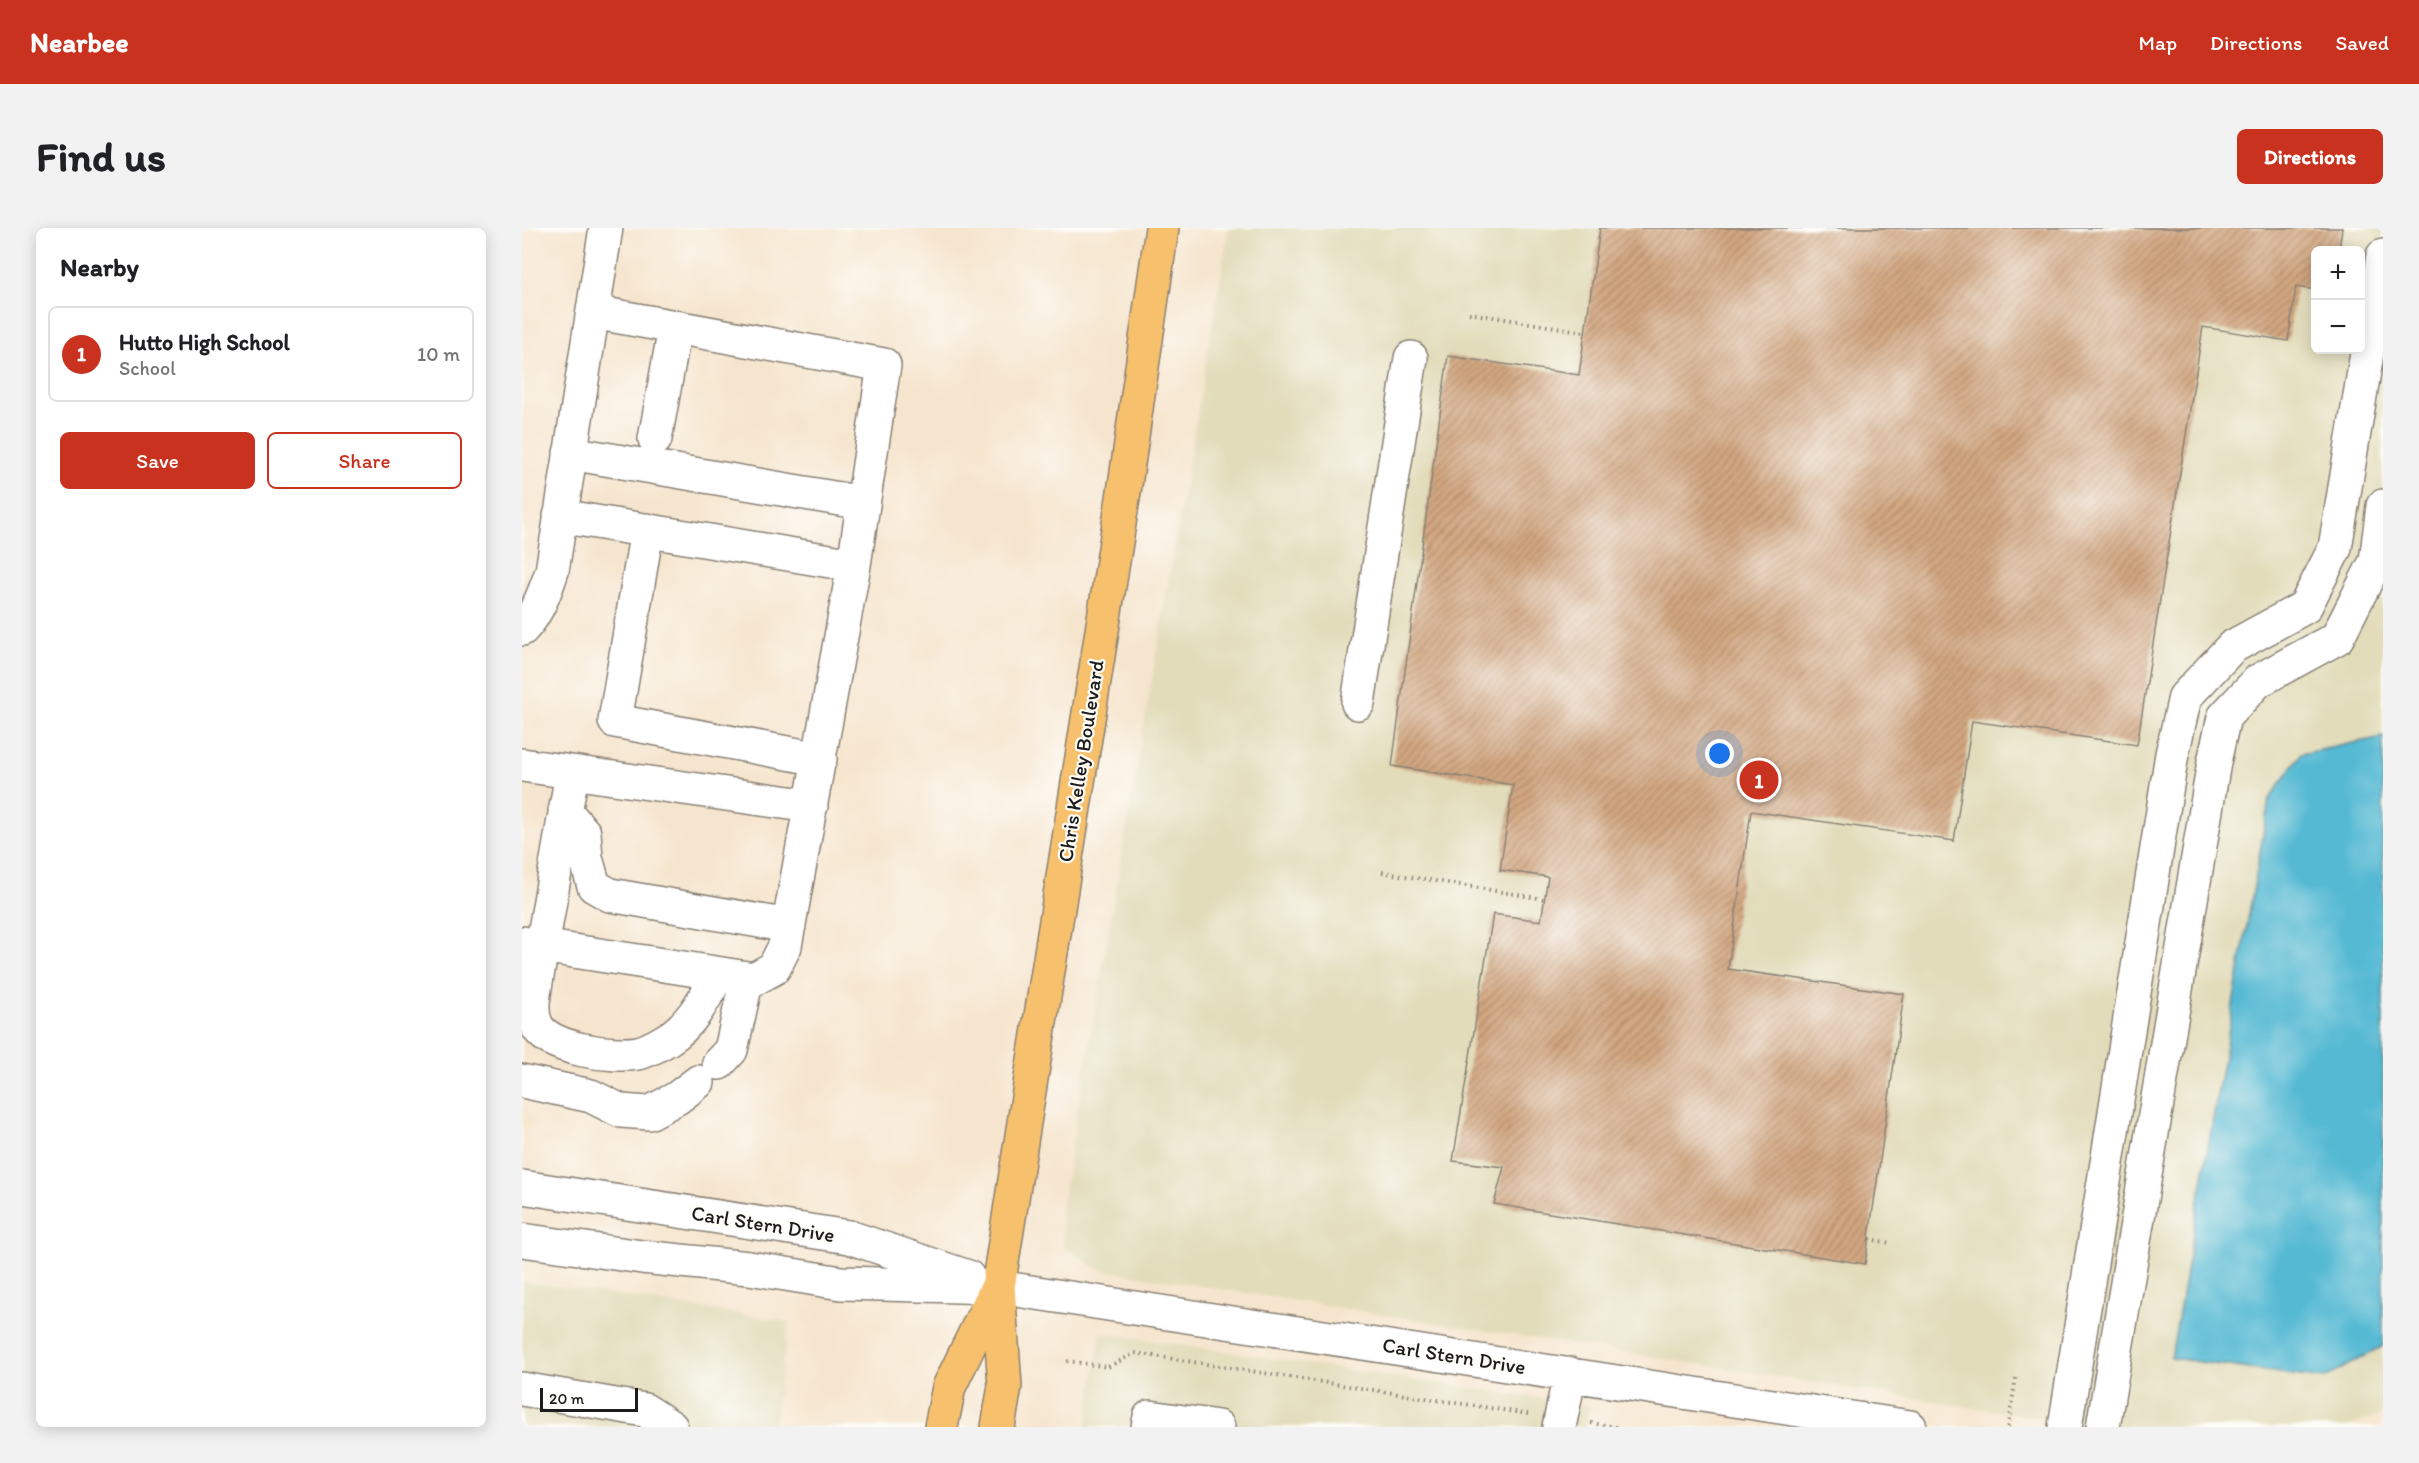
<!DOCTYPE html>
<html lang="en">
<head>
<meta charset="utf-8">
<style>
	body { margin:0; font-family:Itim,sans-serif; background:#f2f2f2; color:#202124 }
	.controls { position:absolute; right:18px; top:18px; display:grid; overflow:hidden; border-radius:9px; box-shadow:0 3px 15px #0003 }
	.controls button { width:54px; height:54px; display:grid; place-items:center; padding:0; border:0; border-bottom:2px solid #e0e0e0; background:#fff; color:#202124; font:30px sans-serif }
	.scale { position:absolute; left:18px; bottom:15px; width:98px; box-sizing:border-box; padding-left:6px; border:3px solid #1c1c1c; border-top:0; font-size:16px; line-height:21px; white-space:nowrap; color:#1c1c1c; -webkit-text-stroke:4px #fdfcf7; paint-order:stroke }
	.you { position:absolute; left:1198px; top:526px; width:21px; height:21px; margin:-15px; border:4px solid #fff; border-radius:50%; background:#1a73e8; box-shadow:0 0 0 9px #1a73e833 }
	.badge { display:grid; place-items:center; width:39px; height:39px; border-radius:50%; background:#c8321e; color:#fff; font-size:20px; font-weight:700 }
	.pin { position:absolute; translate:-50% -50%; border:3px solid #fff; box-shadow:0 2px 6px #0006 }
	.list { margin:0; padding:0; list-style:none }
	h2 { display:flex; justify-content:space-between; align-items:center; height:78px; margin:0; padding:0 24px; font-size:26px }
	h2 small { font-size:20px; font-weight:400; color:#757577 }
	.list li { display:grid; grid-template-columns:39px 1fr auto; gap:18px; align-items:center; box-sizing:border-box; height:96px; margin:0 12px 12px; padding:0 12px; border:2px solid #e0e0e0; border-radius:9px }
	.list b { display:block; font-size:22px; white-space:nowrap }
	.list p { margin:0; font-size:20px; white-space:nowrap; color:#757577 }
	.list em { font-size:20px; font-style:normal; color:#757577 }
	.actions { display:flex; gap:12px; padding:18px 24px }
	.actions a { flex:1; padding:14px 0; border:2px solid #c8321e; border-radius:9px; text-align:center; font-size:21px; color:#c8321e }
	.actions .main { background:#c8321e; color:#fff }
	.map { position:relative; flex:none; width:1861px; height:1199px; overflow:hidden; border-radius:9px }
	header { display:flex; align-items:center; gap:36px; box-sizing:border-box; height:84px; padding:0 30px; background:#c8321e; color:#fff }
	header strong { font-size:28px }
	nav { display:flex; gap:33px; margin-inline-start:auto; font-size:21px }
	.intro { display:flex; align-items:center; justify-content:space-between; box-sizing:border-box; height:144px; padding:0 36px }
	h1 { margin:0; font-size:42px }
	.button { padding:15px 27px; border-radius:9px; background:#c8321e; color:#fff; font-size:21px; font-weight:700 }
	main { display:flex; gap:36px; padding:0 36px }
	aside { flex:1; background:#fff; border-radius:9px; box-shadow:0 3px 15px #0003 }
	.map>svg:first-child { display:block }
	.built { fill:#e2dcba; fill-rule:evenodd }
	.water { fill:#54b9d3; stroke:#386a78; stroke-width:1.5 }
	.building { fill:url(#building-hatch) }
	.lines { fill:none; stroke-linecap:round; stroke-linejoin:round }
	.minor-casing { stroke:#898075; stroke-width:36 }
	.major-casing { stroke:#898075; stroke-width:36 }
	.path { stroke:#898075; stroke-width:4; stroke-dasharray:1.5 4.5; stroke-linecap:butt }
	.minor { stroke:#fff; stroke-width:33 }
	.major { stroke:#f7c06c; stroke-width:33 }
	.labels { text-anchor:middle; stroke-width:4.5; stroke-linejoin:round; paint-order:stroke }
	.street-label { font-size:21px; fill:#1c1c1c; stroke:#fdfcf7 }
</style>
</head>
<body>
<header>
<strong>Nearbee</strong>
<nav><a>Map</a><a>Directions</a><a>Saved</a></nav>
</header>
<div class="intro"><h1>Find us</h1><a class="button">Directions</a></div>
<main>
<aside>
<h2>Nearby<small></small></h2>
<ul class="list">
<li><span class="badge">1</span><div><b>Hutto High School</b><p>School</p></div><em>10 m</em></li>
</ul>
<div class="actions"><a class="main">Save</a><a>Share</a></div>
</aside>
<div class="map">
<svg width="1861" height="1199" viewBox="0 0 1861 1199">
	<defs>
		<pattern id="building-hatch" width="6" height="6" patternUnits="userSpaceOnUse" patternTransform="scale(1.5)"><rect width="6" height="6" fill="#d3a781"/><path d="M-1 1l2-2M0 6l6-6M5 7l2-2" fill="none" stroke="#aa8769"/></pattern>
	</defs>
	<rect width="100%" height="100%" fill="#fdfcf7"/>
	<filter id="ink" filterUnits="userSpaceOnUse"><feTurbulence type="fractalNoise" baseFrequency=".0167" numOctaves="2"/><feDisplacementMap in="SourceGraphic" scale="12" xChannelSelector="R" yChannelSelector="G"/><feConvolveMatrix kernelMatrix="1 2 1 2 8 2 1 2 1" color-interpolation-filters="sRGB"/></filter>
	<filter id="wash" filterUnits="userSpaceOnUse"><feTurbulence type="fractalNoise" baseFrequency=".008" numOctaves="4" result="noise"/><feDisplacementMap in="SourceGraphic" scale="24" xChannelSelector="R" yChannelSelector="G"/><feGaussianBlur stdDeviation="1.35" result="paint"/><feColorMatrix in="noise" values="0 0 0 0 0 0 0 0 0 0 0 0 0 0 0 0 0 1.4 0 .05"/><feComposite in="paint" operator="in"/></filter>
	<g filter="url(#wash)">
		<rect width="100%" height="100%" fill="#f6e5ce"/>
		<path class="built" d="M707 0H1861V1186L1825 1199H1575L578 1042 542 1019 539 982ZM1794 22H1838V122H1794Z
			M0 1053 267 1094 251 1199H0Z
			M579 1105 1068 1178 1064 1199H564Z"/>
		<path class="water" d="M1861 509V1118L1801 1151 1649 1130 1747 572 1779 526Z"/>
		<g id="blocks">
			<path class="building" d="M1078 0H1820L1817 22H1794V62L1774 59 1766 113 1681 99 1615 517 1450 493 1432 613 1229 583 1206 741 1382 766 1343 1036 972 976 982 939 931 933 971 686 1019 693 1026 649 978 642 991 557 870 538 926 128 1057 147Z"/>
		</g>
	</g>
	<g filter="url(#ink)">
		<use href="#blocks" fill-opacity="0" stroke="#898075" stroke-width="1.5"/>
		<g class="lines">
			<defs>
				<path id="minor" d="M71 84 362 137 332 337
					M133 211 153 100
					M48 225 341 275
					M125 302 93 493 298 531
					M0 401C15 386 23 364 30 343L84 0
					M836 475 889 130
					M0 537 289 578
					M50 545 13 760C11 772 9 784 14 796 25 822 92 829 116 825 126 823 137 816 146 811 170 796 183 770 196 746
					M43 583 62 605 64 630 72 658 88 667 267 698
					M0 715 232 751 252 740 263 718 332 337 38 288
					M197 835 209 822 225 750
					M0 853 69 868 99 883 127 885 155 870 176 854
					M0 959 327 1009 446 1049
					M0 1012 120 1029 227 1040 319 1055 476 1059 1388 1199
					M0 1161 123 1182 149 1199
					M626 1199 628 1189 696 1199
					M1037 1199 1048 1146
					M1543 1199 1650 526 1663 469 1710 419 1783 379 1813 320 1861 28
					M1581 1199 1692 534 1702 489 1736 453 1815 410 1854 333 1861 278"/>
				<path id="major" d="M419 1199 427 1159 475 1060
					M476 1199 483 1158 476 1059 602 264 640 0"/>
			</defs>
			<use href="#minor" class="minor-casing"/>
			<use href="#major" class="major-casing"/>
			<path class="path" d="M947 85 1063 104
				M860 644 1022 671
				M1347 1011 1368 1015
				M545 1133 586 1139 613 1125 1006 1186
				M1069 1195 1095 1199
				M1486 1199 1494 1149"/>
			<use href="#minor" class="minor"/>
			<use href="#major" class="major"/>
		</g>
	</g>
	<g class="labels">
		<g class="street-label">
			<text transform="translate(559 533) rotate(-81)" y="7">Chris Kelley Boulevard</text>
			<text transform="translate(241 996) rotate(9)" y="7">Carl Stern Drive</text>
			<text transform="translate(932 1128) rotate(9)" y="7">Carl Stern Drive</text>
		</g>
	</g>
</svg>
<div class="controls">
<button>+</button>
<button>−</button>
</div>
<div class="scale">20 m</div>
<div class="you"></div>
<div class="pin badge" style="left:1237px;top:552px">1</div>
</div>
</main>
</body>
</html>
